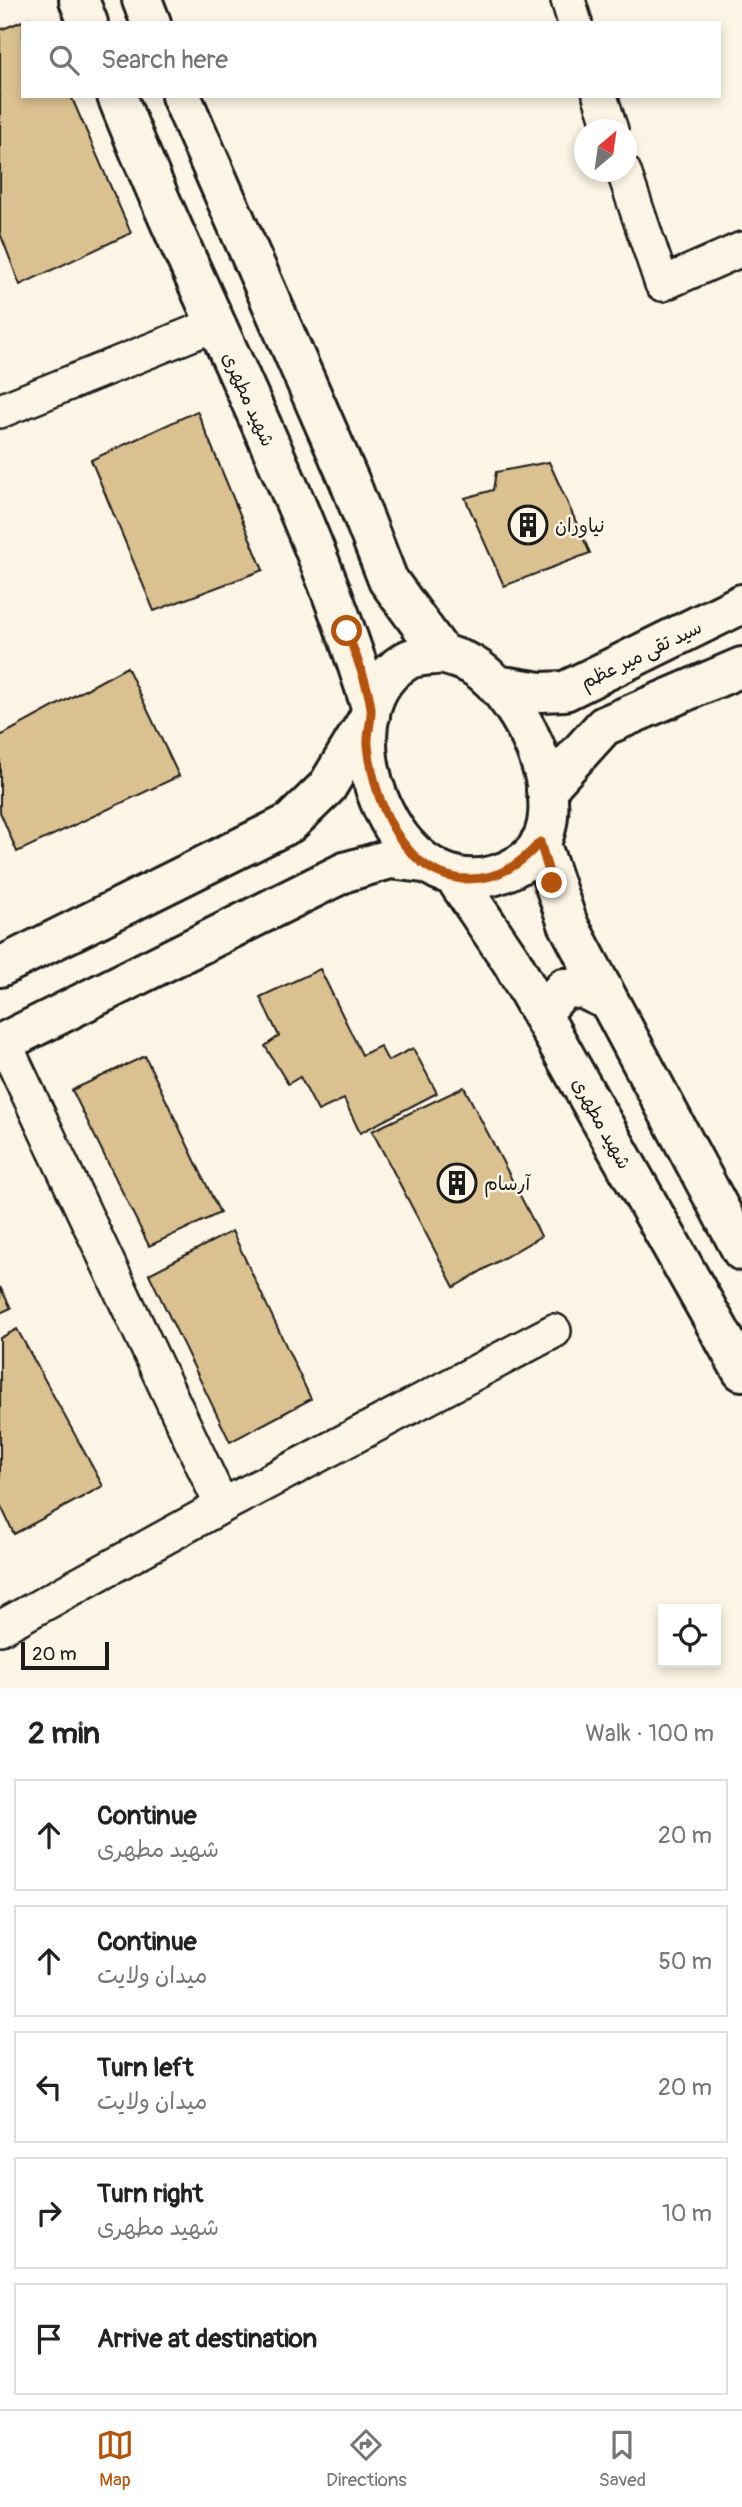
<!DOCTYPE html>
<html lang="en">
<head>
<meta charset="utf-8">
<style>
	body { margin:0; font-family:Pangolin,"Playpen Sans Arabic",sans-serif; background:#f2f2f2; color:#222 }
	.controls { position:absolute; right:21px; bottom:21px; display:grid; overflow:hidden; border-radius:0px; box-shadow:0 4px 10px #0003 }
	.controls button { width:63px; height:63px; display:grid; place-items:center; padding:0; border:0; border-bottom:2px solid #e0e0e0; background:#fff; color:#222; font:35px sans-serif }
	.compass { position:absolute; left:574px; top:119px; width:63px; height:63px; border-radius:50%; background:#fff; box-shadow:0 4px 10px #0003; rotate:29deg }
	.scale { position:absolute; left:21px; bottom:18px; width:88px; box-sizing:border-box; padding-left:7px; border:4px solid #1c1c1c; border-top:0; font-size:19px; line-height:24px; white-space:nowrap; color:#1c1c1c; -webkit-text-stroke:5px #fcf5e5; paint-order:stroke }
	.stop { position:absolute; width:21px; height:21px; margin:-16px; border:5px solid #b45309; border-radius:50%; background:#fff }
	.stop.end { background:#b45309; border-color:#fff; box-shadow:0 2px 7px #0008 }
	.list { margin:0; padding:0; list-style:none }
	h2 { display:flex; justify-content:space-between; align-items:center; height:91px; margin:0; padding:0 28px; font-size:30px }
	h2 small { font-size:23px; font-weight:400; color:#767676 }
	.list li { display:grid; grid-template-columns:46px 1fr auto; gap:21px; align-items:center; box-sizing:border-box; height:112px; margin:0 14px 14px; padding:0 14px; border:2px solid #e0e0e0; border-radius:0px }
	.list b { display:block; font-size:26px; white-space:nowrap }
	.list p { margin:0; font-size:23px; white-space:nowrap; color:#767676 }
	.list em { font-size:23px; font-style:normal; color:#767676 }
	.icon { flex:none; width:38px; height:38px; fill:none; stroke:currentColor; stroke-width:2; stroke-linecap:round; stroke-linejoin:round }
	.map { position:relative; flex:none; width:742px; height:1688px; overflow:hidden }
	.search { position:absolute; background:#fff; box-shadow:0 4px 10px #0003; left:21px; right:21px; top:21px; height:77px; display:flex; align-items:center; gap:18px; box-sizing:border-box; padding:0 24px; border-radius:0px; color:#767676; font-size:26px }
	.sheet { height:721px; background:#fff }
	nav { display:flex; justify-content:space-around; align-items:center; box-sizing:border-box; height:98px; border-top:2px solid #e0e0e0; background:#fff; font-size:19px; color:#767676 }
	nav a { display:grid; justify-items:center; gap:4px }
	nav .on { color:#b45309 }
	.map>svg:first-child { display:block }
	.building { fill:#dbc090; stroke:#1c1c1c; stroke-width:2 }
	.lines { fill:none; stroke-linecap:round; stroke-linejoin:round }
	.minor-casing { stroke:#1c1c1c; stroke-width:38 }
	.secondary-casing { stroke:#1c1c1c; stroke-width:44 }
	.minor { stroke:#fcf5e5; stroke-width:33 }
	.secondary { stroke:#fcf5e5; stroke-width:38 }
	.route { stroke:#b45309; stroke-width:9 }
	.labels { text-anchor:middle; stroke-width:5; stroke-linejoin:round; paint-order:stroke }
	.street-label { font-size:19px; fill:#1c1c1c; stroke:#fcf5e5 }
	.poi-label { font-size:19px; fill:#1c1c1c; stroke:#fcf5e5; text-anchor:start }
</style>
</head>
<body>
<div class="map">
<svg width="742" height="1688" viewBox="0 0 742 1688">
	<rect width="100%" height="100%" fill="#fcf5e5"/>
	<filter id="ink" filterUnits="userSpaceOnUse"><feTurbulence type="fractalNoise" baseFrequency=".0143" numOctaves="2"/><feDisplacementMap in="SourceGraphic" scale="14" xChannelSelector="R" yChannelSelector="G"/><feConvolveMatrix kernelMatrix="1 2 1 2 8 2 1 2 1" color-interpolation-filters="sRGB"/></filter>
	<g filter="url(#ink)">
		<path class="building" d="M30 18 34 23H23V96H71L131 233 20 285 0 233V30Z
			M197 411 263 570 154 611 91 460Z
			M549 462 590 553 504 586 465 498 493 490 496 472Z
			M127 667 179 776 17 852 0 812V736Z
			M320 969 362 1055 380 1046 388 1061 413 1048 437 1093 360 1133 344 1099 318 1111 300 1077 288 1084 265 1046 279 1036 260 997Z
			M145 1056 220 1213 149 1246 72 1090Z
			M464 1087 541 1236 454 1287 372 1131Z
			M232 1231 311 1399 230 1442 149 1274Z
			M0 1287 11 1308 0 1313Z
			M17 1329 103 1486 14 1534 0 1504V1338Z"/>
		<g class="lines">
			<defs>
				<path id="minor" d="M568 0 575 23
					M600 96 611 130
					M624 172 662 284 742 249
					M0 411 216 324
					M4 1042 222 1506
					M0 1628 222 1506 554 1331"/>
				<path id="secondary" d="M79 0 88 23
					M142 0 151 23
					M117 96C198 301 306 496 371 707
					M181 96 349 480 388 580 442 654
					M442 654C452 657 464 660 472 665 523 694 586 824 520 864 401 936 313 715 406 661 415 655 432 656 442 654Z
					M496 685 541 692 565 691 742 604
					M546 790 604 726 742 667
					M540 842 568 924 742 1251
					M456 879 512 962 742 1371
					M0 967 290 823 327 787 370 716
					M541 1014 564 988 583 989 609 1001
					M0 1044 345 872 390 859 423 863"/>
			</defs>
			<use href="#minor" class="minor-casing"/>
			<use href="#secondary" class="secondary-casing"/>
			<use href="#minor" class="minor"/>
			<use href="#secondary" class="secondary"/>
		</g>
	</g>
	<g class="lines" filter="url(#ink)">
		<path class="route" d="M347 631C355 655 368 683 371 708 372 720 367 733 368 745 373 799 403 878 468 879 499 879 520 865 540 842L552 883"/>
	</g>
	<defs>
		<symbol id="building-ring" viewBox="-11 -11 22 22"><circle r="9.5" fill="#fcf5e5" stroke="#1c1c1c" stroke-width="1.5"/><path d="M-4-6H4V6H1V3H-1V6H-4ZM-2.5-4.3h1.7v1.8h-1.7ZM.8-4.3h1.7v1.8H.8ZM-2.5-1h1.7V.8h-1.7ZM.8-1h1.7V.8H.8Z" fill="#1c1c1c"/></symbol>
	</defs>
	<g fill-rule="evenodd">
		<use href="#building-ring" x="506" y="503" width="44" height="44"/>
		<use href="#building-ring" x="435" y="1161" width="44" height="44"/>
	</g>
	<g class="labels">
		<g class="street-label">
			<text transform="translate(249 399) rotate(66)" y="7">شهید مطهری</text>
			<text transform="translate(641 654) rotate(-26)" y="7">سید تقی میر عظم</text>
			<text transform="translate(602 1123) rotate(61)" y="7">شهید مطهری</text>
		</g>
		<g class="poi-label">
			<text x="555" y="532">نیاوران</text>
			<text x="484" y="1190">آرسام</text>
		</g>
	</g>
</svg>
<div class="controls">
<button><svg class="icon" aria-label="locate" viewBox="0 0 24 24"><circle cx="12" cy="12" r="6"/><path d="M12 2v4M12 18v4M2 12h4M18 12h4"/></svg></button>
</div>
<svg class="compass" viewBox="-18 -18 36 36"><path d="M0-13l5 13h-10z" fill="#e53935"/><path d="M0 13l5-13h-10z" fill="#767676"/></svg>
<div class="scale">20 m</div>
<div class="stop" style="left:347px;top:631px"></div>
<div class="stop end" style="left:552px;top:883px"></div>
<div class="search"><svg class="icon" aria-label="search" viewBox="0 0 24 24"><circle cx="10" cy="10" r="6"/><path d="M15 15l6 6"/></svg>Search here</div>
</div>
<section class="sheet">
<h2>2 min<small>Walk · 100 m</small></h2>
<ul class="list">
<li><svg class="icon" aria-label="ahead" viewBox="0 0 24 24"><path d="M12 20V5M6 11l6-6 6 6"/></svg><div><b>Continue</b><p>شهید مطهری</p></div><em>20 m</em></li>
<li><svg class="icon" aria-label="ahead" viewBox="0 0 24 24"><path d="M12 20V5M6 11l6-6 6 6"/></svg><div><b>Continue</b><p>میدان ولایت</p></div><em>50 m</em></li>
<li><svg class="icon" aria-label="left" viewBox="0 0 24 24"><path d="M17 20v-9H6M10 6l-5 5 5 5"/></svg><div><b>Turn left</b><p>میدان ولایت</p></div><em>20 m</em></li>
<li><svg class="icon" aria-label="right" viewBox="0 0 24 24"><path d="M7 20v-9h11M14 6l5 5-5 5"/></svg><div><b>Turn right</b><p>شهید مطهری</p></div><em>10 m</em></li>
<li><svg class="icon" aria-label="arrive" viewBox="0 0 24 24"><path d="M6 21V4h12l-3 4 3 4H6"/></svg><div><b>Arrive at destination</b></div></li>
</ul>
</section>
<nav>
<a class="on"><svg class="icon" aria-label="map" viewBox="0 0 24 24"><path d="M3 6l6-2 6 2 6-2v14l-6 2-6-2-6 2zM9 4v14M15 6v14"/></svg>Map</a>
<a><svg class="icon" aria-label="directions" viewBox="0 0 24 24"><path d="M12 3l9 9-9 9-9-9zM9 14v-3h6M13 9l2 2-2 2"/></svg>Directions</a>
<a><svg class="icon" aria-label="saved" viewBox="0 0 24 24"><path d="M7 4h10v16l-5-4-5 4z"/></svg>Saved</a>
</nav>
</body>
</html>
